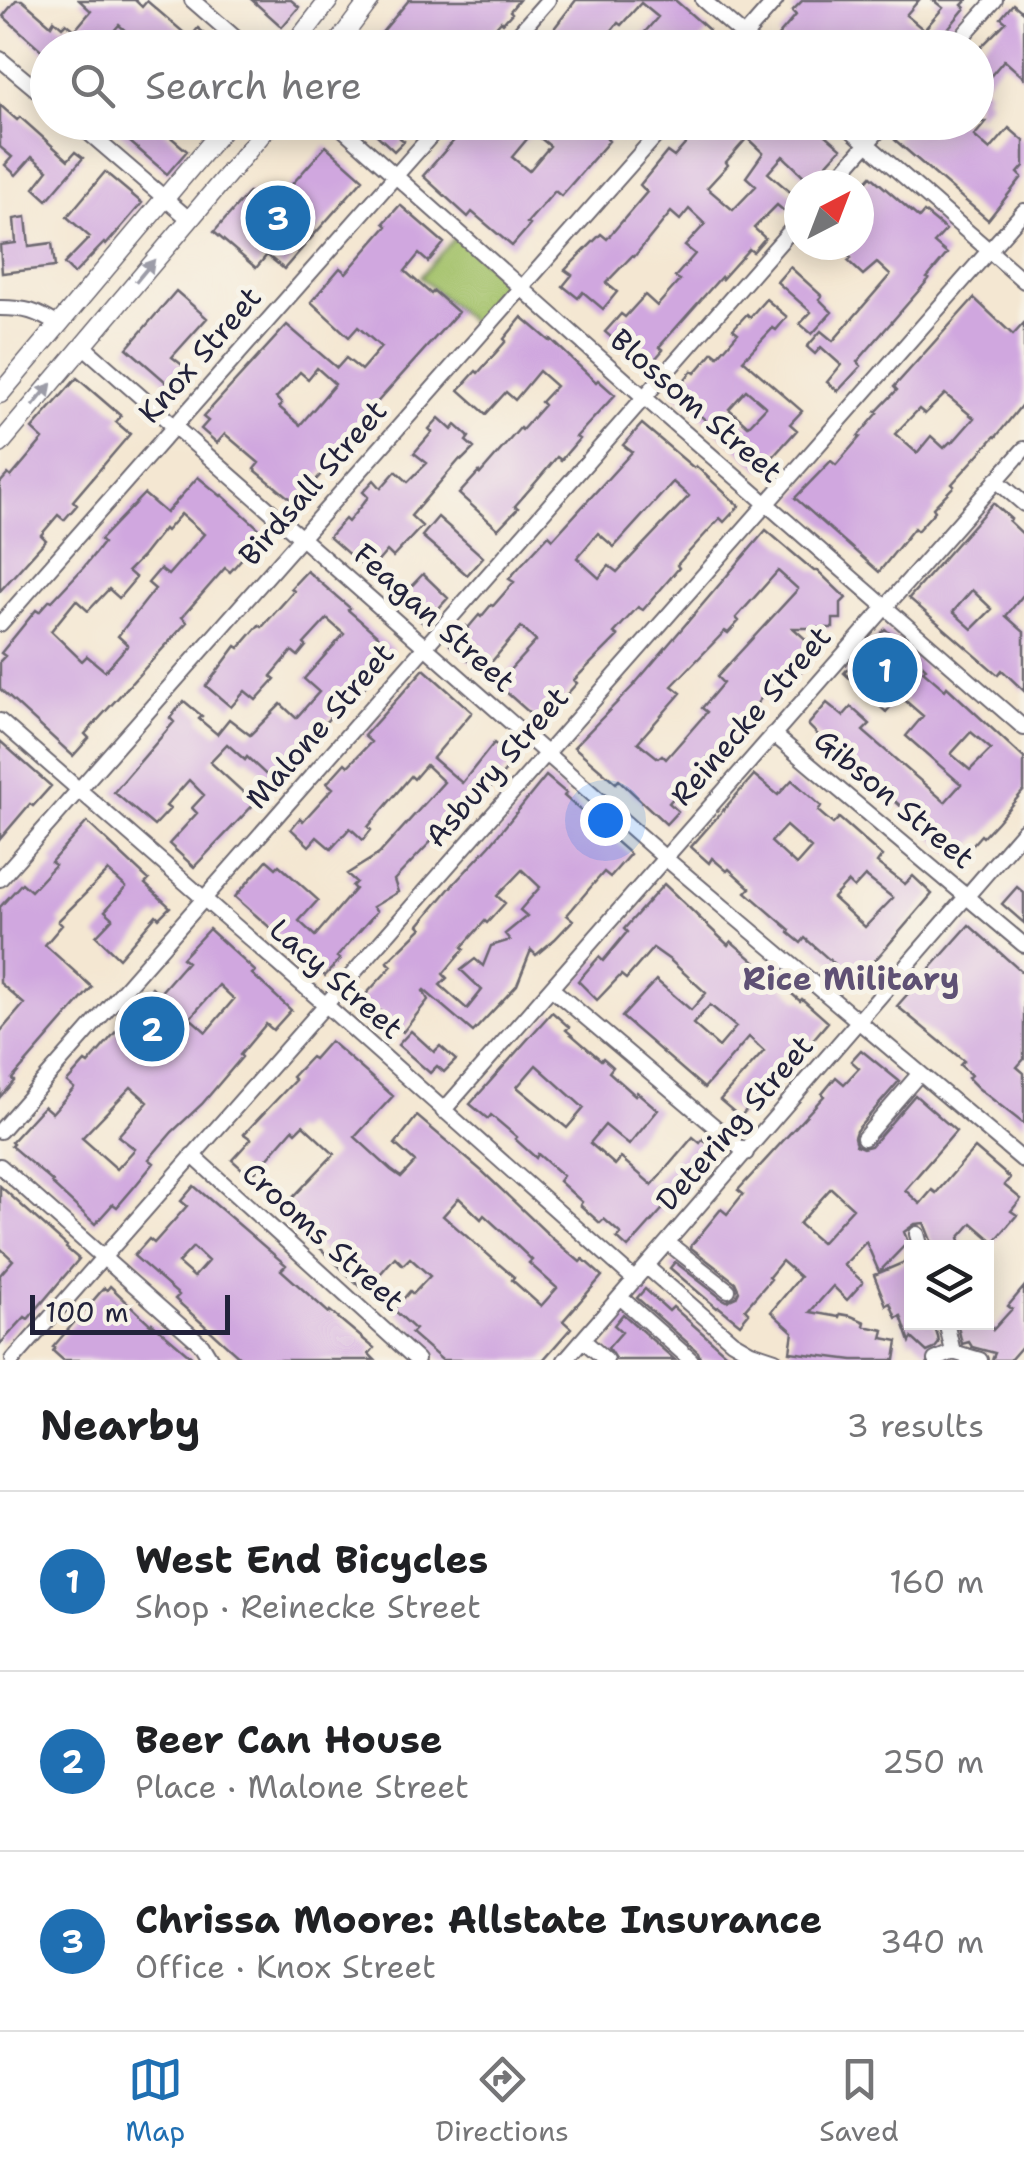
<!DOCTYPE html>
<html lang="en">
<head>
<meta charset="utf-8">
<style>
	body { margin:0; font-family:"Shantell Sans",sans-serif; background:#f2f2f2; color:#202124 }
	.controls { position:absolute; right:30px; bottom:30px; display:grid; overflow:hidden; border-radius:0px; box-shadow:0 5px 25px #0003 }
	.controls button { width:90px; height:90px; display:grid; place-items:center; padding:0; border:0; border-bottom:2px solid #e0e0e0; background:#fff; color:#202124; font:50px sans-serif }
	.compass { position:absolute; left:784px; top:170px; width:90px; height:90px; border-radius:50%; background:#fff; box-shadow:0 5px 25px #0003; rotate:42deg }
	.scale { position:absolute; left:30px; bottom:25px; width:200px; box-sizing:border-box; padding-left:10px; border:5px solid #22223b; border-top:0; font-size:28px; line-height:35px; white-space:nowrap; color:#22223b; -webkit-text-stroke:8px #f7f3e8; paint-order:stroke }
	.you { position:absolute; left:605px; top:820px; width:35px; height:35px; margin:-25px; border:8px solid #fff; border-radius:50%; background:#1a73e8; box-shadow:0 0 0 15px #1a73e833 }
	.badge { display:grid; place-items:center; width:65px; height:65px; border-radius:50%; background:#1f6fb2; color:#fff; font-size:32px; font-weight:700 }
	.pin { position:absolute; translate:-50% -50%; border:5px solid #fff; box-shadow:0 2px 10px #0006 }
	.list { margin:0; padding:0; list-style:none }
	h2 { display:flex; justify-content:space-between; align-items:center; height:130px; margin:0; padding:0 40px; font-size:42px }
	h2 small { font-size:32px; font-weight:400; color:#757577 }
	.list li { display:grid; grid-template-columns:65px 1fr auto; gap:30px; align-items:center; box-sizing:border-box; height:180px; padding:0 40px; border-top:2px solid #e0e0e0 }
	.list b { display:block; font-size:38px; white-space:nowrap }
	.list p { margin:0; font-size:32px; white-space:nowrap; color:#757577 }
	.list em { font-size:32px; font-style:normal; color:#757577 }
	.icon { flex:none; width:55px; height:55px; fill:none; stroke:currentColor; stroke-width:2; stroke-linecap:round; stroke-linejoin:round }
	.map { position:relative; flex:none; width:1024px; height:1360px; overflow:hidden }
	.search { position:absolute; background:#fff; box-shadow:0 5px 25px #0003; left:30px; right:30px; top:30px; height:110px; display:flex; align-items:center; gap:25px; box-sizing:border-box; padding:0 35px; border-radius:55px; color:#757577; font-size:38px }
	.sheet { height:670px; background:#fff }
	nav { display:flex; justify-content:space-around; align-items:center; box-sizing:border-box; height:140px; border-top:2px solid #e0e0e0; background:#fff; font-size:28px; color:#757577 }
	nav a { display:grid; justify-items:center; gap:5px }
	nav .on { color:#1f6fb2 }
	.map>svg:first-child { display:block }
	.green { fill:#a3c169; stroke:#627252; stroke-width:2.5 }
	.building { fill:#d0a7df; fill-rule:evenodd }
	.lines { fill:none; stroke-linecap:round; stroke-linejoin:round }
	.minor-casing { stroke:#6c6770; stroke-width:18 }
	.major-casing { stroke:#6c6770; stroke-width:21 }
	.minor { stroke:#fff; stroke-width:14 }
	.major { stroke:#fff; stroke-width:18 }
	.oneway { fill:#9c9ca7 }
	.labels { text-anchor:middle; stroke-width:10; stroke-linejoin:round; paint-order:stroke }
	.street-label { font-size:30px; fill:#22223b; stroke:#f7f3e8 }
	.neighbourhood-label { font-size:32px; font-weight:bold; fill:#5f5174; stroke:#f7f3e8 }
</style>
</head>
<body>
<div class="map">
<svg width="1024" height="1360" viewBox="0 0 1024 1360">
	<rect width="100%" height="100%" fill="#f7f3e8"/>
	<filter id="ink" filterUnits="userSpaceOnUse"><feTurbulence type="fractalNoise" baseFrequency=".01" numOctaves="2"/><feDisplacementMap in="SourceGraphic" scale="20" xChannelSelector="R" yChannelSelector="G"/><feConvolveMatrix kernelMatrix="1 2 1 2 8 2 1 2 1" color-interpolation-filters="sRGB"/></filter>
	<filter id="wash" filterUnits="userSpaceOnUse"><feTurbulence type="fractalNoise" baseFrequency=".0048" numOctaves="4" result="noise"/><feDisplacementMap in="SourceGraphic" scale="40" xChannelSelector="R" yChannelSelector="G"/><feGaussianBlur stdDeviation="2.25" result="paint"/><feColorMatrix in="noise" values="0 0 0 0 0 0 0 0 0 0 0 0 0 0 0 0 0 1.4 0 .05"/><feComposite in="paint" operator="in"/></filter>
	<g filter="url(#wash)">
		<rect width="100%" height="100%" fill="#f4e7d2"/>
		<path class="green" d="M456 236 506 280C510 298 487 314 476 327L420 277Z"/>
		<g id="blocks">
			<path class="building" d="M16 0H22L51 25 54 20 62 27 66 23 75 30 91 11 79 0H135L142 7 147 1 190 38 198 28 222 48H131L137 41 119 25 99 48H48V56L3 16Z
				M252 0H291L299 7 282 27Z
				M409 0H519L510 11 512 13 503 23 501 21 477 48H369Z
				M576 0H675L709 30 695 48H646L638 40 658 17 641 3 621 25 618 23 598 47 588 38 581 48H539Z
				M803 0H919L906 15 924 30 943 8 933 0H967L962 5 965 8 932 48H791L778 36 796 15 792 11Z
				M1013 4 1024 13V78L1004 60 983 85 989 91 985 96 990 102 976 117V52L1006 22 1001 18Z
				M0 105 17 120 20 117 68 160 75 152 83 158 47 200 34 188 48 170 32 157 16 175 5 165 12 157 0 147Z
				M119 122H153L187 151 167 174 114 128Z
				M363 122H413L400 138 404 141 394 151Z
				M470 122H622L607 139 609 141 561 196 555 191 527 223 530 225 512 246 472 212 468 217 423 176ZM533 132 550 146 529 171 512 157Z
				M698 122H726L735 130 742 122H811L841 148 810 182 783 156 768 173 796 197 784 211 777 205 754 228 765 238 753 252 749 249 722 279 721 277 659 347 663 350 647 368 605 332 621 314 625 317 645 295 657 306 680 280 675 277 695 254 685 246 705 224 689 209 680 220 671 212 634 257 632 256 606 283 617 292 603 309 583 292 578 298 563 286 572 275 565 270 601 234 607 239 647 192 640 185 667 152 674 157 696 132 692 129ZM747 138 763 153 746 177 756 186 733 210 707 188 728 165 726 162Z
				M910 122H986L974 136 990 150 1009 128 1024 141V166L1018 173 1022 177 988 220 895 140Z
				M326 146 363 179 284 269 267 255 256 268 214 232 249 192 269 210Z
				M105 172 142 203 106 245 104 243 74 274 64 264 90 237 67 217Z
				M871 176 919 218 924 212 946 230 934 243 947 254 927 278 929 279 857 362 861 366 838 391 827 382 841 365 821 347 815 354 807 347 821 331 833 341 890 275 877 263 863 275 848 261 851 258 836 245H859V189Z
				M400 205 444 243 428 262 419 254 405 271 431 294 434 291 458 312 347 436 349 438 332 457 334 460 295 503 254 469 259 463 225 434 217 443 201 429 208 421 203 417 287 325 337 368 346 358 361 370 381 347 358 327 349 337 311 302 340 268 346 273 387 226 384 223ZM317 368 335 384 300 425 279 407 282 404 276 398 300 372 308 379Z
				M26 217 29 246 52 243 55 267 2 273 0 245 16 243 14 219Z
				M790 267 822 296 819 299 832 312 812 334 800 324 811 312 777 282Z
				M176 291 207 318 172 357 190 371 174 389 127 348Z
				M974 298 1013 335 1024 323V402L996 437 995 436 952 484 954 486 933 508 935 511 917 531 914 528 879 572 795 498 831 461 836 465 860 437 858 436 878 413 876 412 897 390 894 387ZM945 394 974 418 952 443 950 442 944 448 931 436 917 453 895 434 919 409 925 414Z
				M766 299 787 317 776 330 773 328 743 360 802 411 790 424 797 430 761 470 674 392 692 371 695 373 713 352 718 356 738 333 733 329 747 314 750 317ZM746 390 766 407 748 426 729 409Z
				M522 317 550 341 551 339 596 382 598 380 615 395 576 437 579 439 561 460 557 457 536 482 515 506 518 508 498 529 459 494 479 472 480 474 520 428 522 430 544 405 541 402 556 386 539 371 515 400 506 392 486 414 459 390 476 371 478 373 506 341 504 339Z
				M77 378 121 416 116 422 130 434 73 501 77 505 64 520 58 515 41 535 46 540 0 591V483L8 474 11 477 43 439 32 429Z
				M439 418 452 430 456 425 469 437 466 441 474 448 462 460 460 459 411 516 422 526 393 557 387 551 369 572 329 537 345 519 348 522 368 497 363 492 374 480 381 488 396 471 408 482 427 463 414 453 432 432 429 429Z
				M642 424 694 468 696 466 739 506 724 522 720 518 677 565 679 568 643 610 638 607 614 633 618 636 574 680 577 683 541 723 497 684 536 641 521 627 483 672 450 645 466 626 468 628 479 615 481 617 491 605 493 606 514 582 509 579 522 564 549 535 553 539 632 452 623 445ZM673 482 689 496 617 572 609 566 599 578 577 558 598 533 614 547Z
				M198 477 221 496 222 495 264 533 230 572 225 568 182 617 187 622 85 734 89 738 73 756 0 689V661L5 656 1 653 36 610 39 612 50 600 52 601 84 567 103 543 100 540 144 494 166 513ZM181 514 204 534 168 575 160 569 148 583 155 589 118 636 128 645 105 671 87 656 82 661 51 631 76 600 88 611 109 589 119 598 136 578 128 571 142 557 164 529 166 531Z
				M993 503 1011 519 1009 521 1024 535V594L1006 616 1024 632V691L1002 670 998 675 909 598ZM972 590 992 609 972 629 953 612Z
				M438 517 483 557 467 575 422 536Z
				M766 530 814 571H818L846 598 841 603V619H833V628H793L819 651 792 681 782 673 730 736 732 739 716 758 711 754 669 803 678 811 666 824 619 780 616 783 574 747 633 686ZM778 571 798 589 717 677 723 683 702 708 707 712 666 759 662 755 658 758 638 742 681 693 672 686 725 631 728 633 739 621 736 618Z
				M307 571 350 608 348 610 393 649 367 679 370 681 351 702 342 712 338 709 295 755 285 768 287 770 275 783 247 757 245 760 227 744 210 762 255 803 194 867 169 844 197 813 192 808 204 795 189 780 166 806 170 809 154 826 114 792 174 722 170 718 184 701 202 716 199 719 217 734 229 719 250 735 281 704 296 718 319 692 304 679 344 634 327 619 304 644 306 646 298 656 292 651 271 676 275 679 256 700 245 691 231 707 206 686 236 646 239 648 259 625 262 627 294 591 291 588Z
				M423 574 448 598 424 624 407 608 414 601 405 593Z
				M885 629 926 668 923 671 945 690 947 687 1024 758V790L997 822 983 837 981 835 959 860 921 828 922 826 903 808 842 756 840 757 808 725 827 703 843 716 851 707 870 724 863 731 945 802 961 784 906 736 923 716 900 696 886 712 844 673ZM971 732 991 749 970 770 951 754Z
				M424 669 472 712 433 758 462 783 494 743 514 761 485 794 483 792 468 808 462 803 441 827 443 829 394 880 398 892 373 907 377 911 337 957 340 959 325 976 235 897 267 860 276 868 279 865 318 900 299 921 315 936 355 889 352 886 356 882 347 874 379 854 444 782 426 765 414 779 411 776 368 827 371 830 363 840 350 828 331 849 317 837 309 846 291 829 300 818 303 821 333 788 327 783 345 763 348 766 371 742 364 736Z
				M0 741 51 786 33 806 30 804 0 839Z
				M754 775 778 795 792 780 821 806 818 811 833 824 839 818 882 856 877 863 905 884 913 876 932 894 853 986 830 966 833 963 805 938 801 943 789 933 790 930 746 892 750 888 729 869 727 871 712 858 709 863 691 847ZM786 826 811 848 796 865 771 842ZM865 876 893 898 865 927 833 898 848 882 854 888Z
				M546 776 566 793 564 796 630 854 610 877 604 872 590 888 567 915 573 920 555 939 536 955 531 950 517 985 473 1032 424 990 423 991 428 1000 403 1032 379 1010 372 1018 357 1004 392 966 387 962 422 928 419 925 449 889 490 845ZM522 870 540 887 520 910 527 916 505 934 510 940 491 946 483 966 475 959 461 970 482 990 467 1009 440 985 447 978 443 974 464 949 462 947 485 921 487 923 505 903 497 896Z
				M87 822 149 880 145 884 170 907 159 918 156 915 119 958 96 936 113 918 105 911 126 887 108 871 58 921 62 925 45 945 92 987 12 1079 14 1081 0 1097V1032L24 1004 0 983V907L22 883 31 891 55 865 51 862Z
				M664 884 728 945 731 941 800 1001 802 999 828 1022 787 1070 784 1067 740 1117 720 1100 764 1051 749 1037 704 1088 622 1017 656 980 691 1010 706 993 670 960 653 948 626 979 621 975 597 1000 578 981 599 957 603 961 627 932 624 929ZM710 1005 736 1027 719 1047 693 1024Z
				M1017 887 1024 893V923L1002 904Z
				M969 925 1024 974V1059L1017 1067 1024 1073V1124L978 1088 968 1078 971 1075 960 1065 964 1061 897 1006Z
				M209 929 255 971 252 974 291 1010 273 1030 266 1024 240 1055 242 1057 202 1104 172 1132 149 1159 154 1163 135 1186 117 1207 113 1204 95 1224 52 1184 53 1182 11 1146 13 1144 11 1142 44 1106 52 1113 74 1088 67 1082 85 1062 88 1064 119 1028 125 1033 146 1009 139 1002 152 987 159 994 187 962 182 958ZM219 985 234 999 206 1032 190 1018ZM131 1087 148 1102 118 1136 135 1149 117 1169 82 1138Z
				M552 1012 569 1027 566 1030 601 1060 603 1058 613 1067 609 1072 635 1095 637 1092 658 1110 629 1145 605 1125 590 1143 615 1165 621 1158 652 1185 693 1137 700 1143 703 1139 715 1150 628 1248 617 1238 621 1234 604 1219 600 1223 580 1205 582 1202 559 1181 563 1176 538 1154 536 1158 515 1139 517 1137 491 1115 488 1119 470 1104ZM536 1065 584 1108 567 1128 517 1087Z
				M411 1031 434 1052 440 1046 456 1060 444 1072 437 1066 430 1073 398 1045Z
				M330 1041 393 1096 355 1137 391 1170 401 1177 415 1162 395 1144 417 1116 483 1172 552 1238 580 1262 583 1259 602 1276 563 1321 571 1328 543 1360H442L411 1333 415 1329 394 1310 410 1291 413 1294 430 1276 410 1258 403 1265 395 1257 365 1291 301 1230 303 1228 282 1209 334 1154 303 1125 296 1132 293 1129 251 1177 232 1160 251 1139 244 1134 295 1080 292 1077 311 1057 314 1059ZM459 1198 481 1219 484 1215 509 1238 532 1260 529 1263 557 1288 541 1306 512 1280 514 1277 443 1216Z
				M861 1050 899 1081 856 1131 854 1137 856 1145 863 1148 871 1146 915 1095 956 1131 905 1190 920 1204 932 1190 936 1193 975 1148 1010 1178 1004 1185 1021 1199 1011 1211 1017 1215 994 1242 972 1223 959 1238 963 1248H934L924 1223 915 1224 904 1232 908 1242 879 1272 866 1242 844 1265 863 1282 847 1300 833 1286 810 1312 839 1317 840 1314 851 1316 865 1322 864 1326 884 1330 882 1338 898 1341 895 1360H853L790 1352 793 1332 771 1312 800 1277 782 1261 769 1277 771 1279 745 1309 749 1313 740 1324 719 1307 717 1308 670 1268 675 1262 721 1298 727 1301 736 1297 739 1291 735 1282 690 1247 721 1209 727 1214 743 1194 738 1190 824 1096 822 1094 836 1077 844 1084 859 1068 851 1061ZM831 1188 853 1208 821 1243 799 1224Z
				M0 1186 67 1246 66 1248 79 1259 28 1319 25 1317 0 1344V1275L13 1260 0 1248Z
				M194 1186 286 1265 281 1270 329 1313 330 1311 374 1348 369 1354 375 1360H243L175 1299 179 1295 134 1256 149 1239 154 1243 187 1206 181 1201ZM193 1247 208 1261 194 1277 178 1263Z
				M912 1259V1322H933L938 1337 939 1343 934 1349 927 1352 912 1338 910 1342 901 1316 896 1318 890 1303 886 1305 874 1275Z
				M110 1286 151 1325 152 1323 195 1360H63L53 1351 55 1348 53 1347 104 1288 107 1290Z
				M1024 1287V1344L1010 1360H992L995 1353 972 1347 969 1342 962 1344 957 1322H990L993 1330 1012 1309 1008 1306Z
				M645 1289 669 1311 673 1307 733 1360H701L698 1352 637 1298Z
				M623 1314 675 1360H616L608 1348 622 1332 614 1325Z"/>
		</g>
	</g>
	<g filter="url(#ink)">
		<use href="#blocks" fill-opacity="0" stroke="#6c6770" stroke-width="2.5"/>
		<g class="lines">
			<defs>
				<path id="minor" d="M192 0 247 48
					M703 0 758 48
					M506 48 548 0
					M734 48 776 0
					M952 48 995 0
					M0 59 48 99
					M76 122 189 219
					M335 122 645 398 1024 728
					M842 122 1024 281
					M831 185 886 122
					M0 308C26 308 36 311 58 325
					M83 346 664 857 1024 1161
					M996 480 1024 504
					M0 624 443 122
					M0 721 326 1005 635 1280
					M773 734 1024 945
					M0 879 668 122
					M551 988 746 1153
					M443 1111 1024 449
					M0 1131 799 221
					M864 1138 920 1073
					M192 1155 417 1360
					M0 1166 202 1345 211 1360
					M917 1234 921 1248
					M668 1243 728 1290
					M647 1267 732 1341 751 1352 775 1360
					M620 1297 691 1360
					M946 1322 953 1352
					M583 1340 606 1360
					M13 1360 1024 211
					M565 1360 1024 830
					M935 1360 953 1352 980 1360"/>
				<path id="major" d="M292 48 329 0
					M334 48 370 0
					M0 394 229 122
					M0 444 272 122"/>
			</defs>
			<use href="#minor" class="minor-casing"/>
			<use href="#major" class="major-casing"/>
			<use href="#minor" class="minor"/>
			<use href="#major" class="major"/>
		</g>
		<defs><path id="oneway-solid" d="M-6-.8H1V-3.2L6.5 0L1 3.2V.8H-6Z" transform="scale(2.5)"/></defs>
		<g class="oneway">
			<use href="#oneway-solid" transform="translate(145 271) rotate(-50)"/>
			<use href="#oneway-solid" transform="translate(42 395) rotate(-50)"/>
		</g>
	</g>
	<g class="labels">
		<g class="street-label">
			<text transform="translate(200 355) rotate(-49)" y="10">Knox Street</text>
			<text transform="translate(696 406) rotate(41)" y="10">Blossom Street</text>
			<text transform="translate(313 483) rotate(-49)" y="10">Birdsall Street</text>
			<text transform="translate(434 618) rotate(42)" y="10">Feagan Street</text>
			<text transform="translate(751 716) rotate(-49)" y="10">Reinecke Street</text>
			<text transform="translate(320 726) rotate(-49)" y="10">Malone Street</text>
			<text transform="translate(497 767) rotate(-49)" y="10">Asbury Street</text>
			<text transform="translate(894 799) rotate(40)" y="10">Gibson Street</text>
			<text transform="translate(336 979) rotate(41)" y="10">Lacy Street</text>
			<text transform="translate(735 1123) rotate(-49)" y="10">Detering Street</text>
			<text transform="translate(323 1237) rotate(42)" y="10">Crooms Street</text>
		</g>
		<g class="neighbourhood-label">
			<text x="851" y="990">Rice Military</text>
		</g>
	</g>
</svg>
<div class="controls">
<button><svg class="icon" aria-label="layers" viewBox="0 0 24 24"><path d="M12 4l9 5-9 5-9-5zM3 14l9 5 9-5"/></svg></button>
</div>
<svg class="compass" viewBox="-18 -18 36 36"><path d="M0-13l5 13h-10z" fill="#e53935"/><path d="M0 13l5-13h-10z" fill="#757577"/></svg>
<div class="scale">100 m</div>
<div class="you"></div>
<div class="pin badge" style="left:885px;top:670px">1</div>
<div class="pin badge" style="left:152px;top:1029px">2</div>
<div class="pin badge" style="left:278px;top:218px">3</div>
<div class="search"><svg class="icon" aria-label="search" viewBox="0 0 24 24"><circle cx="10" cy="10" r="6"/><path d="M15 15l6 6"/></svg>Search here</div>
</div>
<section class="sheet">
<h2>Nearby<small>3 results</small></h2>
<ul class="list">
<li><span class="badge">1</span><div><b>West End Bicycles</b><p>Shop · Reinecke Street</p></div><em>160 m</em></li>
<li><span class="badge">2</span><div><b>Beer Can House</b><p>Place · Malone Street</p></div><em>250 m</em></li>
<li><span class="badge">3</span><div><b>Chrissa Moore: Allstate Insurance</b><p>Office · Knox Street</p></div><em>340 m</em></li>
</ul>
</section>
<nav>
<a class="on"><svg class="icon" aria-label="map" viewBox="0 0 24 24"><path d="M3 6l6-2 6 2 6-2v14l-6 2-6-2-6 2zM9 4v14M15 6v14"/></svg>Map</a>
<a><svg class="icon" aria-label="directions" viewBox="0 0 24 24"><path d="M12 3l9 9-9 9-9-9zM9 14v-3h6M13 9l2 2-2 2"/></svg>Directions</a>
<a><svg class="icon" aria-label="saved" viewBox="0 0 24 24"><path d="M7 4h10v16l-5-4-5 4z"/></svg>Saved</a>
</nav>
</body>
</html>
